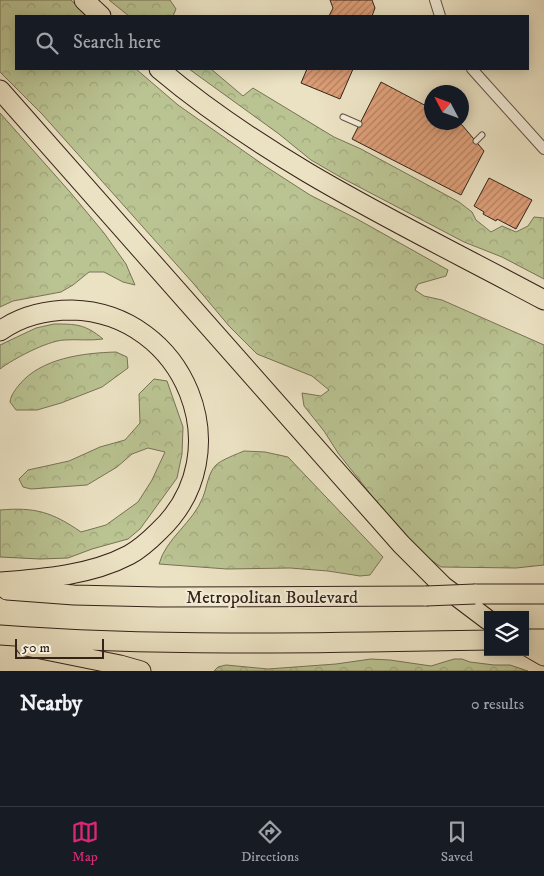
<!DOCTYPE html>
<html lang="en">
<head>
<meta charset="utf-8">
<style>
	body { margin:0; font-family:"IM FELL DW Pica",serif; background:#20242c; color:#f1f3f6 }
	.controls { position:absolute; right:15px; bottom:15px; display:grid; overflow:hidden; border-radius:0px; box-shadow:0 2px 12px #0003 }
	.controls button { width:45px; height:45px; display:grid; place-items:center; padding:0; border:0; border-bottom:1px solid #363941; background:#171b24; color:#f1f3f6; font:25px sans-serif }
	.compass { position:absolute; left:424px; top:85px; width:45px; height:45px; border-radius:50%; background:#171b24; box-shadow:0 2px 12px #0003; rotate:311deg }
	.scale { position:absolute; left:15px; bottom:12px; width:89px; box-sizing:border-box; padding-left:5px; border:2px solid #352319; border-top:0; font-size:14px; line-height:18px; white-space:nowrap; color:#352319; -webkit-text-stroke:4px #f2ecd8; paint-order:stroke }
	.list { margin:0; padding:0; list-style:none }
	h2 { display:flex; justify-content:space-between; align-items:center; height:65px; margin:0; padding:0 20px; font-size:21px }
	h2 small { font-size:16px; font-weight:400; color:#9ea1a6 }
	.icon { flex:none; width:28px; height:28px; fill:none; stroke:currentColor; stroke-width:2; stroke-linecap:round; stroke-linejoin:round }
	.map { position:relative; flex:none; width:544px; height:671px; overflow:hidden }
	.search { position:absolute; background:#171b24; box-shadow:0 2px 12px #0003; left:15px; right:15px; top:15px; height:55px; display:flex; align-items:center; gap:12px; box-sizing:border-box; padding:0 18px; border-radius:0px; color:#9ea1a6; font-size:19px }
	.sheet { height:135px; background:#171b24 }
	nav { display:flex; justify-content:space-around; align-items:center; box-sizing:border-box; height:70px; border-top:1px solid #363941; background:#171b24; font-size:14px; color:#9ea1a6 }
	nav a { display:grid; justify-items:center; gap:2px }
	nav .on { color:#db2777 }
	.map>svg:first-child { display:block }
	.forest { fill:url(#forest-crowns); stroke:#787356 }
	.building { fill:url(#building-hatch); stroke:#352319 }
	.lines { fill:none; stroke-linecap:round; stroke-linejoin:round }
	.lane-casing { stroke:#625344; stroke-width:7 }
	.street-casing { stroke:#625344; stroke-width:12 }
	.highway-casing { stroke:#352319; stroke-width:21 }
	.lane { stroke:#f2ecd8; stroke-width:5 }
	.street { stroke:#f2ecd8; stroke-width:10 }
	.highway { stroke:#ebe2c3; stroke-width:19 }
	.highway-bridge-casing { stroke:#352319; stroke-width:21; stroke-linecap:butt }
	.highway-bridge { stroke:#ebe2c3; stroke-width:19 }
	.labels { text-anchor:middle; stroke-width:4.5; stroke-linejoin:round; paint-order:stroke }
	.street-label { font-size:18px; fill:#352319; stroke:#f2ecd8 }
</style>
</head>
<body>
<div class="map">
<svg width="544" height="671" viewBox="0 0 544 671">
	<defs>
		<pattern id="forest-crowns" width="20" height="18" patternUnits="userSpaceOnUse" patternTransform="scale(1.25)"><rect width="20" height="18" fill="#bac392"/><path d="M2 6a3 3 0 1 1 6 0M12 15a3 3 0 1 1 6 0" fill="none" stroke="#a0a77d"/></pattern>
		<pattern id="building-hatch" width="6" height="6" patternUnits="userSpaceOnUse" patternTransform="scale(1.25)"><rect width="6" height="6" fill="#dd9e77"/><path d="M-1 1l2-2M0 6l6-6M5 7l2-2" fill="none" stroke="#b48061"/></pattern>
	</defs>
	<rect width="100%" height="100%" fill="#ebe2c3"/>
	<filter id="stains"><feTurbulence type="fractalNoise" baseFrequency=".004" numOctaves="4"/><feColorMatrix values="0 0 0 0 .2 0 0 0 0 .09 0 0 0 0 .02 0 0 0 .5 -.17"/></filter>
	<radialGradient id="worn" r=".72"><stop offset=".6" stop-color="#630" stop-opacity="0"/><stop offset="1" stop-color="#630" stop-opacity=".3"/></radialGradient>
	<path class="forest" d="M0 0H71L86 16H16V69H136L178 105 265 166 310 195 357 219 448 270 446 276 418 284 415 290 424 296 442 300 544 345V565L516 568 441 567 431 560 405 534 372 496 338 453 324 431 304 406 302 393 321 396 329 390 312 376 257 354 229 326 193 283 42 114 0 72Z
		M109 0H170L176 9 173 16H129Z
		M189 69H211L243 96 253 88 334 137 361 149 459 202 472 212 476 220 491 232 502 226 516 232 528 226 534 217 544 218V279L502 257 464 242 342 178 311 160 279 134Z
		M0 113 70 192 104 233 126 264 135 285 123 282 104 272H89L73 285 61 292 13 301 0 307Z
		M54 324C76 324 85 324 103 339 90 341 77 339 64 340 47 341 13 359 0 369V345L36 328Z
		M116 352 127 357 128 368 102 387 61 403 37 410H16L10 402C11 395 15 390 19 385 41 358 83 353 116 352Z
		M154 379 167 381 183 427 182 454 177 478 140 529 128 539 92 549 68 558 40 559 0 557V510C35 507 52 512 81 532L106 525 138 502 152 480 165 452 148 448 132 454 117 467 87 485 31 489 23 487 19 479 28 470 69 461 100 447 125 440 140 423 139 394Z
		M244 451 265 452 288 457 383 557 370 575 360 576 328 571 290 568 227 569 159 564C166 538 193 523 203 497 207 487 208 473 216 465 221 460 237 454 244 451Z
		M371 659 390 660 431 666 454 659H462L470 662 494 665H510L528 671H214L218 667 226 665 268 669 336 664Z"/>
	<path class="building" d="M330 0H372L375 8 372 16H329L333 8Z
		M307 69H353L340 99 301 83Z
		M381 82 432 109V122H458L462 125 484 151 461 195 352 139Z
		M489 178 532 200 516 229 497 219 496 221 483 214 484 212 474 206Z"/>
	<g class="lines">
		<defs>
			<path id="lane" d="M343 117 359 124
				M476 141 482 135"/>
			<path id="street" d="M435 0 440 16
				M472 69 544 149"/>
			<path id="highway" d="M84 0 101 16
				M159 69C274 166 412 229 544 300
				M0 90 401 544 443 586 488 620
				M0 331C21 316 46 310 72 310 185 313 242 453 159 531 150 540 140 549 129 555 91 575 43 579 0 582
				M7 590 74 595 159 597 426 596
				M475 594H544
				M0 635C162 647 325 643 488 640
				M525 639H544
				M525 645 544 656
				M26 646 120 665 141 671"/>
		</defs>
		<use href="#lane" class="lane-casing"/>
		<use href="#street" class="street-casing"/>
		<use href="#highway" class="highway-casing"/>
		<use href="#lane" class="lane"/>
		<use href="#street" class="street"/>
		<use href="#highway" class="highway"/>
		<defs>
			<path id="highway-bridge" d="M426 596 475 594"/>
		</defs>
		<use href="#highway-bridge" class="highway-bridge-casing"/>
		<use href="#highway-bridge" class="highway-bridge"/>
	</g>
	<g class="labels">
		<g class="street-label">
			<text x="272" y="603">Metropolitan Boulevard</text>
		</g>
	</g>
	<rect width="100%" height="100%" filter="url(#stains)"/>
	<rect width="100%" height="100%" fill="url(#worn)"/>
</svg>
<div class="controls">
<button><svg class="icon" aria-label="layers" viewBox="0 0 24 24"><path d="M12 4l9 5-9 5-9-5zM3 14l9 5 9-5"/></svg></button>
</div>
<svg class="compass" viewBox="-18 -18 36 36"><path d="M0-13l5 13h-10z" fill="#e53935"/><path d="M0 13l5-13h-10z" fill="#9ea1a6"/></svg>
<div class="scale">50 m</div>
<div class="search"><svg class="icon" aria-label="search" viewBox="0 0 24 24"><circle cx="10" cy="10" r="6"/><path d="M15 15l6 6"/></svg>Search here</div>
</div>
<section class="sheet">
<h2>Nearby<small>0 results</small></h2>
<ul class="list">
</ul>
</section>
<nav>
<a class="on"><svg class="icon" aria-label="map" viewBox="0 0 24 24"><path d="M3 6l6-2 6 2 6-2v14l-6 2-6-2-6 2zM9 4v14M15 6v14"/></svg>Map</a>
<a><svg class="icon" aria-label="directions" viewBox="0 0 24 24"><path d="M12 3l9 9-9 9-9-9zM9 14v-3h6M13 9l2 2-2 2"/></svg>Directions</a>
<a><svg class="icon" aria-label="saved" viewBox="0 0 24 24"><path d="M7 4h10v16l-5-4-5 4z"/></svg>Saved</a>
</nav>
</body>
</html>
